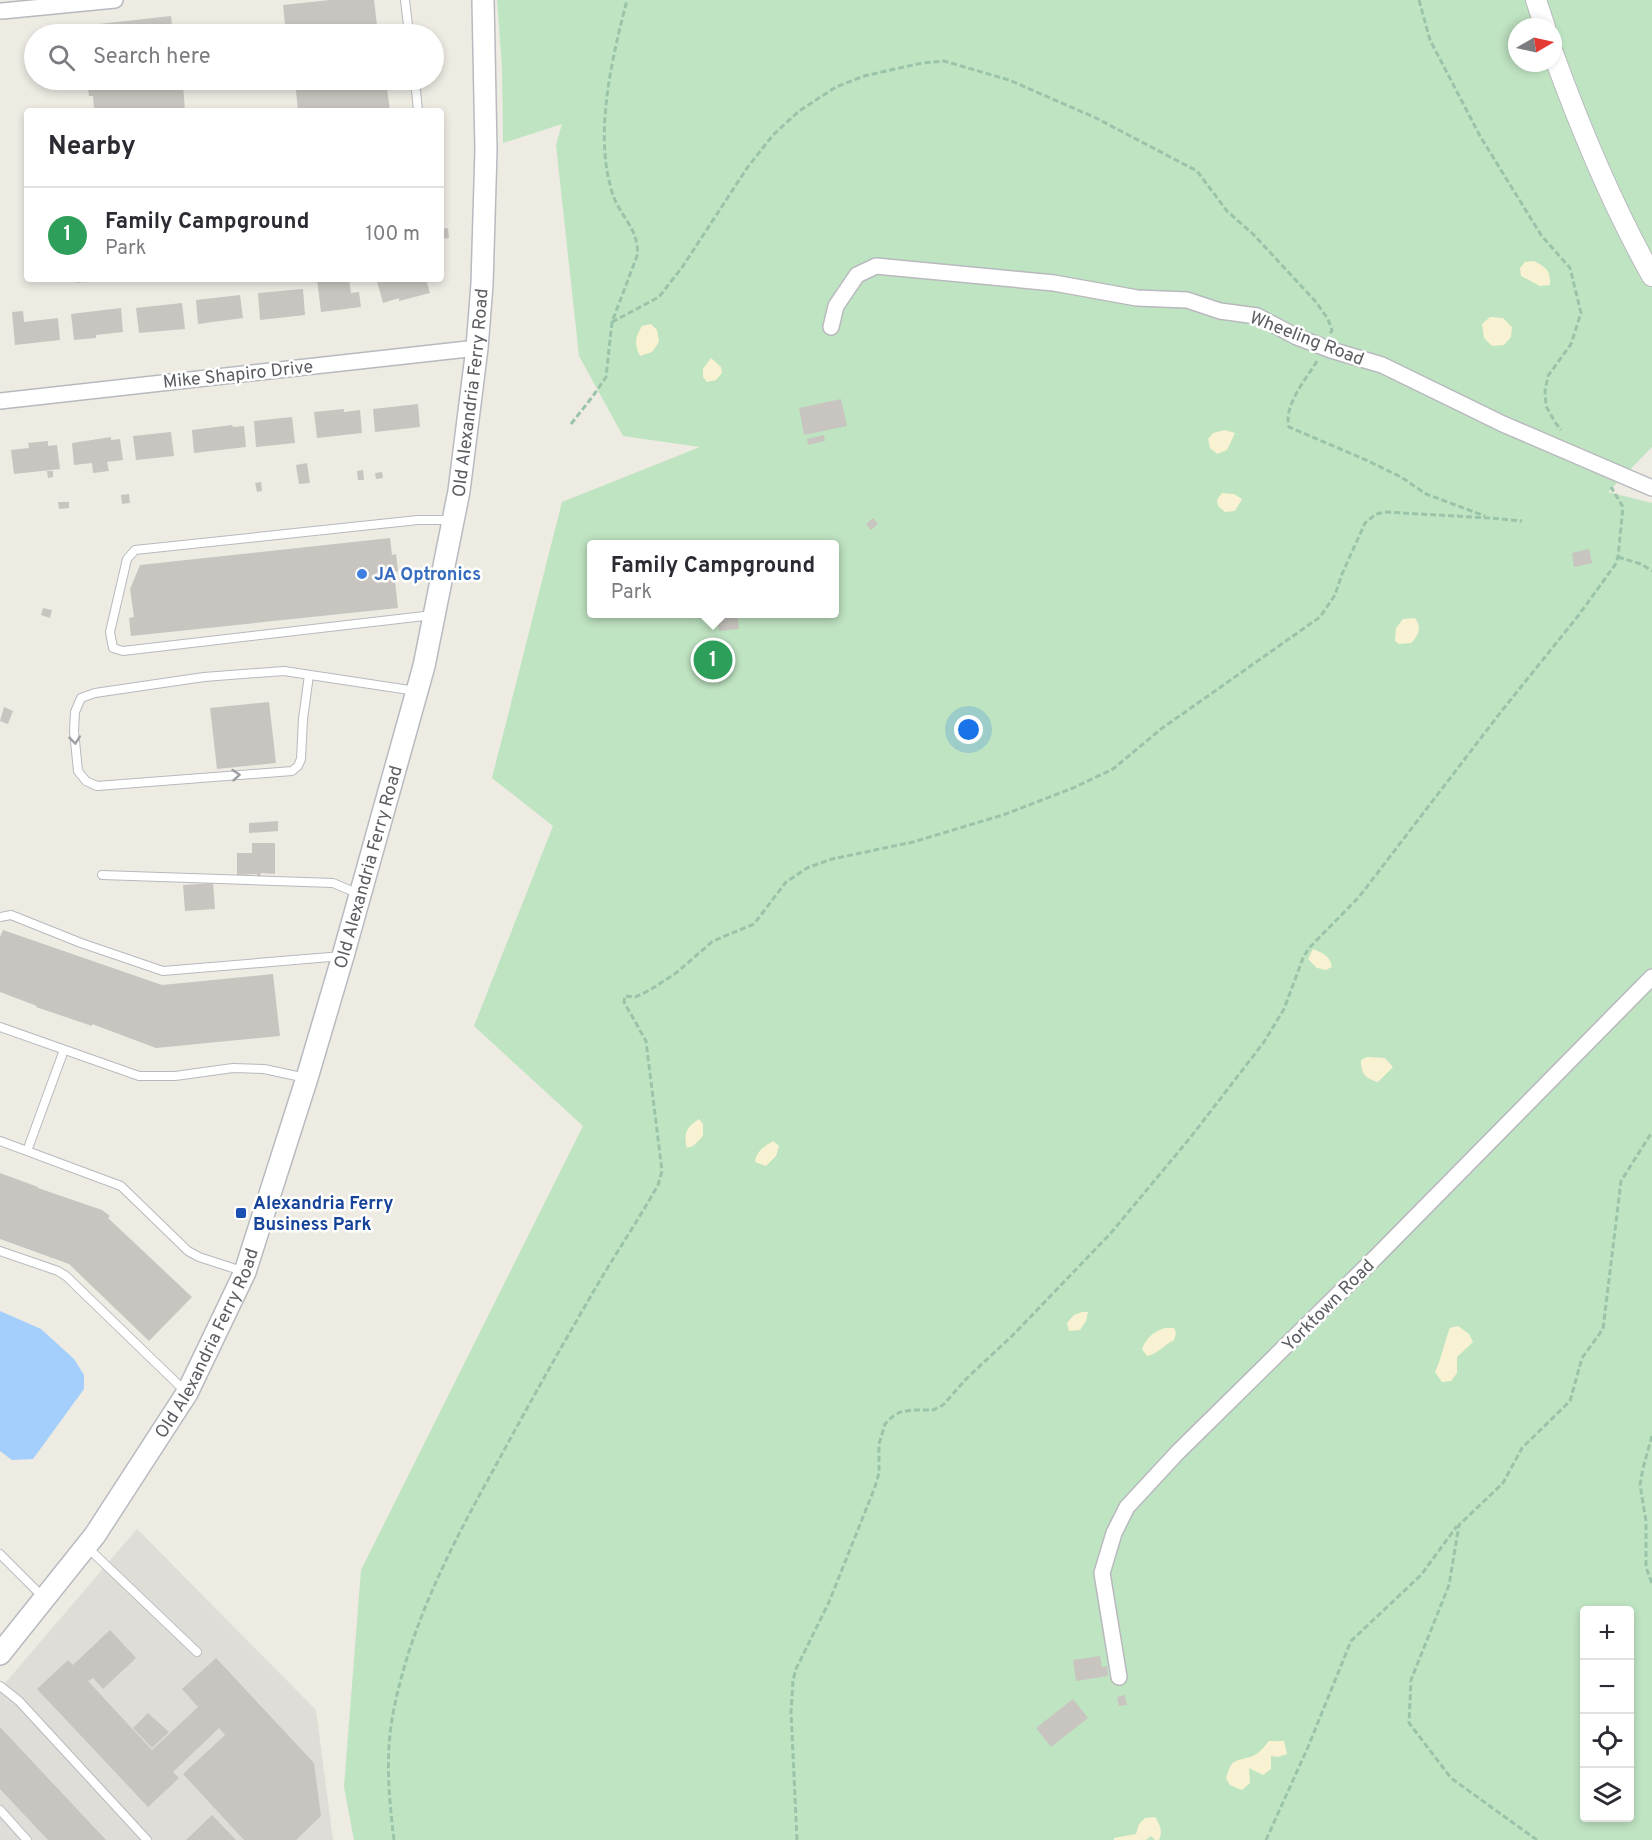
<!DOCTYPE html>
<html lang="en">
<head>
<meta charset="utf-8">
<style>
	body { margin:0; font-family:Overpass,sans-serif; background:#f7f7f7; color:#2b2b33 }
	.controls { position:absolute; right:18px; bottom:18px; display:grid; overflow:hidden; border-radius:6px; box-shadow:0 3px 9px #0003 }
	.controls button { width:54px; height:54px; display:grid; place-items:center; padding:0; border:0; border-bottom:2px solid #e1e1e2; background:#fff; color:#2b2b33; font:30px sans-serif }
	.compass { position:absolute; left:1508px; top:18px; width:54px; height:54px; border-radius:50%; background:#fff; box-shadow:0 3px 9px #0003; rotate:81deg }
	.you { position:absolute; left:969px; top:730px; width:21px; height:21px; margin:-15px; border:4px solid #fff; border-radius:50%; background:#1a73e8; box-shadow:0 0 0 9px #1a73e833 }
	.badge { display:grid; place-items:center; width:39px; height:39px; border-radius:50%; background:#0f766e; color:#fff; font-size:20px; font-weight:700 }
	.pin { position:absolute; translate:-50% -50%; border:3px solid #fff; box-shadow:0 2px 6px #0006 }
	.popup { position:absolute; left:587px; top:540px; width:252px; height:78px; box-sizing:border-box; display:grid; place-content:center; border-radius:6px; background:#fff; filter:drop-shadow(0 2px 4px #0005); font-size:20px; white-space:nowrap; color:#7c7c81 }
	.popup b { font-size:22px; color:#2b2b33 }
	.popup::after { content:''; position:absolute; left:50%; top:100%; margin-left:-12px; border:12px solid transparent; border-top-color:#fff }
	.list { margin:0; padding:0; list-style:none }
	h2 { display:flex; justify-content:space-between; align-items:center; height:78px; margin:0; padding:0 24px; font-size:26px }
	h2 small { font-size:20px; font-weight:400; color:#7c7c81 }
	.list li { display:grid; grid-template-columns:39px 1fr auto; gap:18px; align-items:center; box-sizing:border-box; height:96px; padding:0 24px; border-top:2px solid #e1e1e2 }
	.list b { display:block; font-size:22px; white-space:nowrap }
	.list p { margin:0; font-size:20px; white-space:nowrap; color:#7c7c81 }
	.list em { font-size:20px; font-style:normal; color:#7c7c81 }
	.icon { flex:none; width:33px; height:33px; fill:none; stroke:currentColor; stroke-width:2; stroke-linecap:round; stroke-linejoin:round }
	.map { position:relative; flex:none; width:1652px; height:1840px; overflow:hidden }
	.search { position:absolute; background:#fff; box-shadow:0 3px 9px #0003; left:24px; top:24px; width:420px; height:66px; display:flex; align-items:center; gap:15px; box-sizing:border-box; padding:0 21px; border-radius:33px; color:#7c7c81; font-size:22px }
	.panel { position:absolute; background:#fff; box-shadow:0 3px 9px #0003; left:24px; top:108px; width:420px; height:174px; border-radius:6px }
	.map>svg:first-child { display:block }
	.industrial { fill:#deddd7 }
	.green { fill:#bfe4c2; fill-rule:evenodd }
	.sand { fill:#f8f2d2 }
	.water { fill:#a4cefb }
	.building { fill:#c8c5c0 }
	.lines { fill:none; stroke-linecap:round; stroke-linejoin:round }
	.service-casing { stroke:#b8b9be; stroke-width:10 }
	.minor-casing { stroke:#b8b9be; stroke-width:18 }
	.tertiary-casing { stroke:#b8b9be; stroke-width:22 }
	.secondary-casing { stroke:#b8bac0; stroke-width:24 }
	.path { stroke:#99c4a9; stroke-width:3; stroke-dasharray:6 3; stroke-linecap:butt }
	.service { stroke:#fff; stroke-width:8 }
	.minor { stroke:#fff; stroke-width:15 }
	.tertiary { stroke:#fff; stroke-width:20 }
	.secondary { stroke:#fff; stroke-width:21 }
	.oneway { stroke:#9d9ea1 }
	.shop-dot { fill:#3f7fe0; stroke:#fff; stroke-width:2 }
	.transit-dot { fill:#1a4fb4; stroke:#fff; stroke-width:2 }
	.labels { text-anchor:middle; stroke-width:5; stroke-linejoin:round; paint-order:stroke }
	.street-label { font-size:18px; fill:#5b5d62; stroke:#fff }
	.shop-label { font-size:18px; font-weight:bold; fill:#366cbe; stroke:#fff; text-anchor:start }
	.transit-label { font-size:18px; font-weight:bold; fill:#164399; stroke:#fff; text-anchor:start }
</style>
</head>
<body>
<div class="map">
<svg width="1652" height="1840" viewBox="0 0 1652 1840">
	<rect width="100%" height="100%" fill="#edebe2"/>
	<path class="industrial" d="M137 1529 316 1710 333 1840H0V1689Z"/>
	<path class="green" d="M497 0H1652V447L1608 492 1652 503V1840H354L344 1787 361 1570 583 1126 474 1026 553 826 492 778 562 502 700 447 623 436 579 356 556 145 562 124 503 143 502 67ZM1517 27H1553V63H1517ZM592 544H834V614H592ZM1584 1610H1630V1818H1584Z"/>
	<path class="sand" d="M1534 261C1546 267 1551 271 1550 285L1540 286 1521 276 1520 268 1525 262Z
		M1490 317 1503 318 1512 327 1511 337 1504 345 1492 346 1484 338 1482 324Z
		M651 324 657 330 659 342 652 352 640 356C634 344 635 338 642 326Z
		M711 358 721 367 722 373 716 380 707 382 703 377V369Z
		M1225 430 1235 433 1227 450 1217 454 1210 448 1208 439 1213 433Z
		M1222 493 1234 494 1242 499 1235 511 1225 512 1218 506 1217 500Z
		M1415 618C1422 628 1419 635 1411 643L1399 644 1395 641 1396 628 1403 619Z
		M1313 949C1323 953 1330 956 1332 967L1326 970 1317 968 1308 959Z
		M1367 1057 1385 1058 1393 1067 1378 1082C1365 1078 1361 1074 1361 1060Z
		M699 1119 703 1124V1136L693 1146 687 1148C683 1133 687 1127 699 1119Z
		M773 1141 779 1146 776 1156 766 1166 755 1162C757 1150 764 1147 773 1141Z
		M1082 1312H1088L1086 1321 1080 1330 1069 1331 1067 1323 1074 1315Z
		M1458 1326 1469 1334 1473 1342 1457 1357V1373L1451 1381 1442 1382 1435 1372C1442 1357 1444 1343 1450 1328Z
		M1165 1328H1174L1176 1333 1174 1340C1164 1345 1159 1353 1147 1356L1142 1349C1147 1337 1153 1332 1165 1328Z
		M1269 1741H1284L1287 1754 1278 1757 1271 1756V1769L1263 1775 1249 1768 1250 1783 1242 1790 1230 1785 1226 1778C1232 1759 1233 1762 1250 1757 1258 1755 1264 1747 1269 1741Z
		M1155 1817C1160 1824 1163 1832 1159 1840H1155L1151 1836 1146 1840H1114V1838L1136 1834 1139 1824 1145 1818Z"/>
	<path class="water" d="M0 1311 41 1329 74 1359 84 1375V1389L33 1459 12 1460 0 1451Z"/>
	<path class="building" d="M330 0H374L378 34H286L283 5Z
		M171 16 173 34H82L81 26Z
		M87 80H178L179 84H183L185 111H94L93 96H89Z
		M295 80H386L390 111H298Z
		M448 228 449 238 441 239V229Z
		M77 279H94V280L77 283Z
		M317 279H349L351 293 359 292 361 307 321 312Z
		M385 279H426L430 293 399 301V298L383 303 377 281Z
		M303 289 305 315 260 320 258 293Z
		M240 295 243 318 198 324 196 300Z
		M182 303 185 329 139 333 136 308Z
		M121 308 123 332 96 335V338L74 340 71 314Z
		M23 311 24 322 58 318 60 340 15 345 12 312Z
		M841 399 847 426 804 435 799 408Z
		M418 404 420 427 375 432 373 409Z
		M344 409V412L360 410 362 433 317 438 314 412Z
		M292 417 295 443 256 447 254 421Z
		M232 425 233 427 244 426 246 447 194 453 192 430Z
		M171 432 174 456 136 460 133 436Z
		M824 435 825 441 808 445 807 439Z
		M111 437V440L120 439 123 460 107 462 109 471 93 473 92 463 74 465 72 443Z
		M48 441V446L57 445 60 469 14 474 11 450 29 448 28 443Z
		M307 463 310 483 299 484 296 465Z
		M363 470 364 480H358L357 471Z
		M47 471H53V477L48 478Z
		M382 472 383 478 376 479 375 473Z
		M261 482 262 491 257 492 255 483Z
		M129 494 130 503 122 504 121 495Z
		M58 502H69V508L59 509Z
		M873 518 878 524 871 530 866 524Z
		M390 538 392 555 396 554 398 571 394 572 398 608 131 636 129 618 134 617 130 589 140 565Z
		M1589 549 1592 563 1574 567 1572 553Z
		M43 608 52 610 50 618 41 615Z
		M710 614H737L739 629 719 631 717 619 711 620Z
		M269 702 276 763 217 769 210 708Z
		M4 707 13 711 8 724 0 721Z
		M278 821V831L249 833V823Z
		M252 843H275V874L261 873 260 877H257V874L237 875V853H252Z
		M213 883 215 909 185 911 183 885Z
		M3 930 162 985 273 974 280 1036 156 1048 92 1024V1026L36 1007 37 1006 0 992V937Z
		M0 1173 38 1187V1188L102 1210 110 1216 108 1218 192 1297 149 1341 69 1264 0 1239Z
		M110 1630 136 1658 103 1689 93 1678 88 1681 152 1750 198 1707 182 1689 216 1658 314 1763 321 1816 296 1840H244L183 1774 225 1735 219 1728 173 1772 179 1778 148 1807 37 1689 68 1660 73 1665Z
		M1100 1656 1102 1667 1107 1666 1108 1676 1076 1681 1073 1660Z
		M1125 1695 1127 1705 1119 1706 1117 1697Z
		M1073 1699 1088 1718 1051 1747 1036 1728Z
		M148 1713 169 1732 152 1748 133 1728Z
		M0 1727 106 1840H48L0 1789Z
		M212 1815 236 1840H186Z"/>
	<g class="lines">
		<defs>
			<path id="service" d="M405 0 409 34
				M415 80 418 111
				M433 615 123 651 113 648 110 632 127 559 135 550 418 520H452
				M309 675 303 719 301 759 298 766 292 771 97 786 86 781 78 771 74 731 75 712 81 698 95 693 204 677 284 671 416 691
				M102 875 333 883 359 894
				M0 917 11 915 81 943 163 971 342 956
				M0 1027 139 1076H175L233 1068 264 1069 306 1078
				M0 1141 121 1186 188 1251 199 1257 242 1271
				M27 1151 64 1050
				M0 1251 58 1271 66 1276 186 1392
				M87 1547 197 1652
				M0 1554 43 1597
				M0 1686 19 1701 147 1840
				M0 1810 27 1840"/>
			<path id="minor" d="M2 11 115 0
				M831 327 836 306 857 275 876 266 1054 283 1137 298 1187 300 1220 311 1257 316 1297 337 1331 350 1382 365 1503 424 1652 488
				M0 401 477 348
				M1119 1677 1102 1573 1114 1533 1127 1507 1178 1452 1376 1257 1652 977"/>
			<path id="tertiary" d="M1536 0 1545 27
				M1553 53C1581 130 1612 205 1652 276"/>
			<g id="secondary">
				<path id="s1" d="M0 1654 95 1535 187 1393 245 1272 307 1078 343 956 424 666 459 491 477 348 482 284 486 150 483 0"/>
			</g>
		</defs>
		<use href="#service" class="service-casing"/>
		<use href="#minor" class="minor-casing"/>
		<use href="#tertiary" class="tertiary-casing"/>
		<use href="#secondary" class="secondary-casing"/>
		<path class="path" d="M1419 0 1430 40 1480 136 1541 235 1570 268 1581 313 1571 344 1548 376 1545 391 1546 406 1555 422 1561 430
			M612 322 659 297 683 266 747 168 773 135 799 111 836 87 864 76 922 63 944 61 1009 80 1096 118 1197 171 1227 211 1253 234 1316 302 1328 319 1332 330 1330 334
			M1317 361C1306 379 1283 406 1289 427L1366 460 1401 477 1426 494 1485 516
			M571 424 593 396 606 377 612 322 637 256C640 232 623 219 614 198 611 191 610 183 608 176 597 121 613 54 627 0
			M1618 557 1641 564 1652 571
			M1652 1436 1643 1468 1640 1485 1646 1521V1567L1652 1584
			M394 1840C389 1798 385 1756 393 1714 409 1627 452 1544 495 1467 525 1411 556 1356 588 1301 610 1262 636 1224 658 1185L662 1171 646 1041 624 1002 625 996 635 997 650 990 676 973 713 941 754 924 786 882 807 868 832 859 913 842 1003 815 1073 788 1113 769 1161 729 1320 617 1335 595 1342 574 1365 523 1376 514 1385 512 1490 518 1522 521
			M797 1840 791 1712 793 1680 796 1669 829 1602 875 1487 879 1473V1444L885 1424 892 1417 900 1412 912 1410H933L943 1405 967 1378 1012 1336 1110 1234 1190 1138 1264 1042 1284 1009 1303 958 1309 948 1359 897 1500 713 1578 616 1615 565 1618 557 1623 507 1611 487
			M1266 1840 1308 1747 1351 1641 1421 1575 1457 1526
			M1537 1840 1451 1778 1409 1723 1411 1680 1449 1585 1459 1525 1503 1483 1522 1448 1570 1401 1582 1358 1603 1329 1621 1181 1652 1132"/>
		<use href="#service" class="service"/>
		<use href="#minor" class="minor"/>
		<use href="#tertiary" class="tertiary"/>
		<use href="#secondary" class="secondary"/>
	</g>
	<defs><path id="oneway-chevron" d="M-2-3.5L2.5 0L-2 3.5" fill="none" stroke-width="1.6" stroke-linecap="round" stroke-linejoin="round" transform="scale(1.5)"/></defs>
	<g class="oneway">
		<use href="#oneway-chevron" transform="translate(75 740) rotate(84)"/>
		<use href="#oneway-chevron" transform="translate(236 775) rotate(-5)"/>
	</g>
	<circle class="shop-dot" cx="362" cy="574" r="6"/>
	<rect class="transit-dot" x="235" y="1207" width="12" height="12" rx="3"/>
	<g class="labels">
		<g class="street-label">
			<text transform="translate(1307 338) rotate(21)" y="6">Wheeling Road</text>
			<text transform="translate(238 374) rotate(-6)" y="6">Mike Shapiro Drive</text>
			<text dy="6" stroke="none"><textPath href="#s1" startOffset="1365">Old Alexandria Ferry Road</textPath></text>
			<text dy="6" stroke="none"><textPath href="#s1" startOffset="879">Old Alexandria Ferry Road</textPath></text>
			<text transform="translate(1328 1305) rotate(-45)" y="6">Yorktown Road</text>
			<text dy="6" stroke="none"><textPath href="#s1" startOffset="375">Old Alexandria Ferry Road</textPath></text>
		</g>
		<g class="shop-label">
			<text x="374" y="580">JA Optronics</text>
		</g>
		<g class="transit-label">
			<text x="253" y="1209">Alexandria Ferry<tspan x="253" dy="21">Business Park</tspan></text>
		</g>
	</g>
</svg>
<div class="controls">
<button>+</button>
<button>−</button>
<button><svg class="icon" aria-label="locate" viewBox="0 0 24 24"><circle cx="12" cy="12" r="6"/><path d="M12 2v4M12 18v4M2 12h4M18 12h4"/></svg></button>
<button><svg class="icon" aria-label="layers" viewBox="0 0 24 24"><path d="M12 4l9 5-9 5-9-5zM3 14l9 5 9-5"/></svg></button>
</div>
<svg class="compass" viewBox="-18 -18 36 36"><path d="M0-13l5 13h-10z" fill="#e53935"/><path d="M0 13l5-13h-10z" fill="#7c7c81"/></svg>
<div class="you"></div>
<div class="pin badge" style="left:713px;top:660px;background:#2e9e5b">1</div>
<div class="popup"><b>Family Campground</b>Park</div>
<div class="search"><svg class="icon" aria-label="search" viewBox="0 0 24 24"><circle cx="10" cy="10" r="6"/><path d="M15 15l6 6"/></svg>Search here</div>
<section class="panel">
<h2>Nearby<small></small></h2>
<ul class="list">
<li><span class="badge" style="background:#2e9e5b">1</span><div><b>Family Campground</b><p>Park</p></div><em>100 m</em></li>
</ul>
</section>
</div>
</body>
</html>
